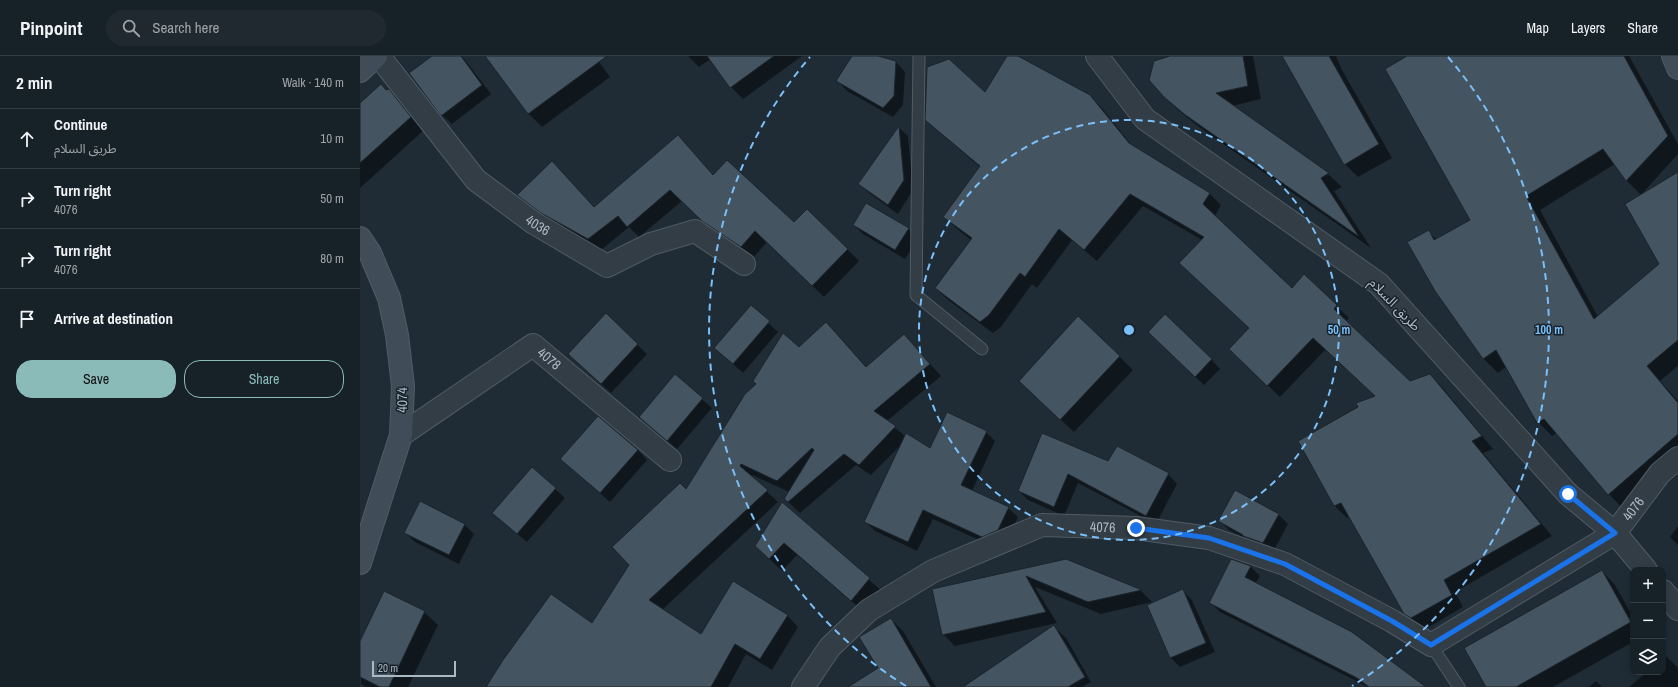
<!DOCTYPE html>
<html lang="en">
<head>
<meta charset="utf-8">
<style>
	body { margin:0; font-family:"Archivo Narrow","Noto Sans Arabic",sans-serif; background:#202930; color:#f1f3f6 }
	.controls { position:absolute; right:12px; bottom:12px; display:grid; overflow:hidden; border-radius:8px; box-shadow:0 2px 10px #0003 }
	.controls button { width:36px; height:36px; display:grid; place-items:center; padding:0; border:0; border-bottom:1px solid #363e45; background:#172128; color:#f1f3f6; font:20px sans-serif }
	.scale { position:absolute; left:12px; bottom:10px; width:84px; box-sizing:border-box; padding-left:4px; border:2px solid #acb8c4; border-top:0; font-size:11px; line-height:14px; white-space:nowrap; color:#acb8c4; -webkit-text-stroke:3px #18222b; paint-order:stroke }
	.stop { position:absolute; width:12px; height:12px; margin:-9px; border:3px solid #1a73e8; border-radius:50%; background:#fff }
	.stop.end { background:#1a73e8; border-color:#fff; box-shadow:0 1px 4px #0008 }
	.list { margin:0; padding:0; list-style:none }
	h2 { display:flex; justify-content:space-between; align-items:center; height:52px; margin:0; padding:0 16px; font-size:17px }
	h2 small { font-size:13px; font-weight:400; color:#9ea3a8 }
	.list li { display:grid; grid-template-columns:26px 1fr auto; gap:12px; align-items:center; box-sizing:border-box; height:60px; padding:0 16px; border-top:1px solid #363e45 }
	.list b { display:block; font-size:15px; white-space:nowrap }
	.list p { margin:0; font-size:13px; white-space:nowrap; color:#9ea3a8 }
	.list em { font-size:13px; font-style:normal; color:#9ea3a8 }
	.actions { display:flex; gap:8px; padding:12px 16px }
	.actions a { flex:1; padding:9px 0; border:1px solid #8bbbb9; border-radius:16px; text-align:center; font-size:14px; color:#8bbbb9 }
	.actions .main { background:#8bbbb9; color:#111 }
	.icon { flex:none; width:22px; height:22px; fill:none; stroke:currentColor; stroke-width:2; stroke-linecap:round; stroke-linejoin:round }
	.map { position:relative; flex:none; width:1318px; height:631px; overflow:hidden }
	header { display:flex; align-items:center; gap:24px; box-sizing:border-box; height:56px; padding:0 20px; background:#172128; border-bottom:1px solid #363e45 }
	header strong { font-size:19px }
	nav { display:flex; gap:22px; margin-inline-start:auto; font-size:14px }
	.search { width:280px; height:36px; background:#202930; display:flex; align-items:center; gap:10px; box-sizing:border-box; padding:0 14px; border-radius:22px; color:#9ea3a8; font-size:15px }
	main { display:flex }
	aside { flex:1; background:#172128 }
	.map>svg:first-child { display:block }
	.shadow { fill:#0007; fill-rule:evenodd }
	.building { fill:#445460; stroke:#1a242d }
	.lines { fill:none; stroke-linecap:round; stroke-linejoin:round }
	.lane-casing { stroke:#505b65; stroke-width:13 }
	.street-casing { stroke:#505b65; stroke-width:24 }
	.secondary-casing { stroke:#505b65; stroke-width:24 }
	.lane { stroke:#323d46; stroke-width:11 }
	.street { stroke:#323d46; stroke-width:22 }
	.secondary { stroke:#404d59; stroke-width:22 }
	.route { stroke:#1a73e8; stroke-width:5 }
	.ring { fill:none; stroke:#7bbff9; stroke-width:2; stroke-dasharray:7 5 }
	.labels { text-anchor:middle; stroke-width:3; stroke-linejoin:round; paint-order:stroke }
	.street-label { font-size:14px; fill:#acb8c4; stroke:#18222b }
	.centre { fill:#7bbff9; stroke:#18222b; stroke-width:2 }
	.ring-label { font-size:12px; text-anchor:middle; font-weight:bold; fill:#7bbff9; stroke:#18222b; stroke-width:3; stroke-linejoin:round; paint-order:stroke }
</style>
</head>
<body>
<header>
<strong>Pinpoint</strong>
<div class="search"><svg class="icon" aria-label="search" viewBox="0 0 24 24"><circle cx="10" cy="10" r="6"/><path d="M15 15l6 6"/></svg>Search here</div>
<nav><a>Map</a><a>Layers</a><a>Share</a></nav>
</header>
<main>
<aside>
<h2>2 min<small>Walk · 140 m</small></h2>
<ul class="list">
<li><svg class="icon" aria-label="ahead" viewBox="0 0 24 24"><path d="M12 20V5M6 11l6-6 6 6"/></svg><div><b>Continue</b><p>طريق السلام</p></div><em>10 m</em></li>
<li><svg class="icon" aria-label="right" viewBox="0 0 24 24"><path d="M7 20v-9h11M14 6l5 5-5 5"/></svg><div><b>Turn right</b><p>4076</p></div><em>50 m</em></li>
<li><svg class="icon" aria-label="right" viewBox="0 0 24 24"><path d="M7 20v-9h11M14 6l5 5-5 5"/></svg><div><b>Turn right</b><p>4076</p></div><em>80 m</em></li>
<li><svg class="icon" aria-label="arrive" viewBox="0 0 24 24"><path d="M6 21V4h12l-3 4 3 4H6"/></svg><div><b>Arrive at destination</b></div></li>
</ul>
<div class="actions"><a class="main">Save</a><a>Share</a></div>
</aside>
<div class="map">
<svg width="1318" height="631" viewBox="0 0 1318 631">
	<rect width="100%" height="100%" fill="#1f2c36"/>
	<path class="shadow" d="M73 0H102L131 38 92 68 82 59Z
		M130 0H235L250 21 182 71 169 58 128 2Z
		M328 0H442L383 43 371 31 351 3 339 11Z
		M493 0H514L536 6 545 16 543 49 533 61 487 35 478 25Z
		M648 0H656L730 39 742 52 773 91 849 137 861 149 855 160 932 233 945 220 989 262 986 265 1050 327 1069 319 1082 331 1133 393 1123 397 1192 480 1095 536 1103 551 1064 574 1057 569 1044 557 990 460 987 462 975 450 939 385 1016 340 966 293 920 341 882 305 890 272 842 184 783 150 737 205 712 184 677 232 672 228 641 271 633 277 588 244 576 232 611 184 597 173 585 161 621 112 566 64 626 38Z
		M814 0H893L901 43 872 50 968 118 982 131 974 135 1011 192 839 71 818 54 804 40Z
		M926 0H976L982 14 1032 102 998 121 985 108Z
		M1049 0H1269L1318 88V98L1281 139 1267 125 1255 108 1180 154 1238 261 1300 208 1318 118V310L1300 325 1318 345V404L1262 452 1249 438 1197 377 1192 380 1178 366 1146 311 1138 317 1124 303 1075 234 1068 175 1077 184 1112 164Z
		M29 34 42 47 63 75 0 132V48Z
		M539 72 548 80 553 134 538 158 509 137 500 128Z
		M318 80 353 120 434 167 487 193 499 205 464 241 407 186 393 202 355 176 322 145 279 181 269 171 241 194 194 168 170 150 159 139 192 106 234 151Z
		M494 169 548 173 558 182 545 203 503 178Z
		M391 251 418 276 383 317 365 301Z
		M246 259 287 298 251 337 218 307Z
		M466 267 507 312 544 279 581 320 527 365 545 380 570 394 626 376 635 385 612 435 648 452 658 461 648 483 632 490 573 463 557 495 515 475 506 466 542 388 511 419 496 409 440 457 425 443 429 436 392 419 391 421 418 446 302 554 341 579 427 559 438 571 412 614 386 598 368 631H127L232 568 327 435 439 292Z
		M799 286 851 303 860 313 844 329Z
		M759 300 773 314 714 376 673 338Z
		M316 320 352 352 317 393 280 361Z
		M683 378 749 407 808 418 817 428 796 468 718 427 704 460 668 444 659 435Z
		M278 394 287 404 250 446 211 412Z
		M172 412 205 442 167 486 143 466Z
		M876 435 919 459 928 468 913 496 869 474 860 465Z
		M60 446 105 469 114 478 99 508 55 486 45 477Z
		M422 448 522 535 504 556 437 499 422 515 396 490Z
		M1318 470V489L1310 481Z
		M706 504 781 535 792 546 741 558 675 531 697 567 595 590 583 578 573 533Z
		M890 510 900 520 895 528 1065 631H1008L860 556 851 547Z
		M1242 515 1255 529 1273 561V586L1193 631H1127Z
		M823 535 832 544 855 596 820 611 811 602 788 550Z
		M64 556 78 569 48 631H7L1 628 0 587Z
		M531 563 543 575 576 631H490L519 613Z
		M694 571 706 582 731 626 722 631H605ZM701 583H703L724 618 722 619Z
		M1306 600 1318 612V631H1269L1287 616H1303V602Z
		M1236 625 1242 631H1229Z"/>
	<path class="building" d="M72 0H101L122 29 81 60 49 17Z
		M125 0H247L168 58Z
		M347 0H414L370 32Z
		M492 0H518L536 5 534 40 523 52 476 25Z
		M647 0H658L730 39 769 87 850 137 843 148 932 232 944 218 977 249 974 253 1050 325 1070 318 1122 380 1112 385 1181 468 1084 524 1092 539 1051 562 1044 558 981 447 974 450 938 385 998 351 996 347 1015 340 953 282 907 330 869 293 889 272 819 207 844 181 770 138 724 194 699 173 665 221 660 217 629 259 620 266 575 232 612 182 583 161 620 110 565 64 567 11 589 3 625 36Z
		M810 0H883L888 30 856 37 969 117 961 122 998 179V180L824 58 804 41 789 24 794 5Z
		M922 0H969L1019 88 984 109Z
		M1047 0H1264L1308 80 1266 125 1243 93 1166 140 1234 263 1299 208 1265 148 1318 116V284L1287 310 1318 347V378L1248 439 1184 363 1177 367 1136 294 1123 303 1075 235 1047 186 1069 174 1074 184 1110 164 1025 13Z
		M21 28 26 34 29 33 51 61 0 107V47Z
		M539 70 544 124 528 149 498 128Z
		M318 79 353 119 367 104 434 166 447 153 488 193 452 230 395 175 381 191 342 165 310 134 267 171 258 160 228 183 181 157 157 139 192 105 234 151Z
		M506 147 549 172 535 194 493 169Z
		M391 249 410 265 373 308 354 292Z
		M246 257 278 288 241 328 208 298Z
		M805 258 852 303 835 321 788 276Z
		M718 260 760 300 700 364 659 325Z
		M466 266 506 311 544 278 570 308 514 355 536 370 499 409 484 398 428 446 424 443 454 394 452 392 417 425 381 408 380 410 408 434 289 544 341 578 373 525 428 559 400 603 375 588 351 631H126L143 604 191 538 232 567 269 509 252 491 320 427 326 433 385 338 396 328 393 325 423 277 439 291Z
		M315 318 343 342 307 385 279 361Z
		M587 356 627 375 601 429 649 451 638 474 622 481 563 454 548 486 504 466 546 377 570 392Z
		M238 360 278 394 240 437 200 403Z
		M682 377 748 405 757 390 809 417 786 460 708 418 694 451 658 435Z
		M172 411 196 432 157 478 132 457Z
		M875 434 919 458 903 487 883 480V479L858 465Z
		M60 445 105 468 89 499 44 477Z
		M422 446 510 522 491 545 424 487 409 503 395 490Z
		M706 503 782 534 728 546 666 520 686 556 582 579 572 533Z
		M871 503 891 510 885 521 992 576 1066 631H1009L997 622 849 547Z
		M1242 514 1271 566 1156 631H1126L1104 592Z
		M823 533 846 587 810 602 787 549Z
		M24 535 65 555 29 631H20L0 621V585Z
		M531 562 571 631H488L518 612 499 581Z
		M694 569 725 621 708 631H603Z"/>
	<g class="lines">
		<defs>
			<path id="lane" d="M559 0 556 239 622 293
				M1071 589 1099 631"/>
			<g id="street">
				<path id="s1" d="M19 0 116 124 174 167 247 210 291 188 335 175 384 208"/>
				<path d="M737 0 785 63 1019 228 1208 438 1255 477 1286 514"/>
				<path id="s2" d="M41 379 173 289 310 404"/>
				<path d="M1303 535 1318 553"/>
				<path id="s3" d="M443 631 470 591 509 554 573 515 682 469 776 472 849 482 925 508 1032 565 1071 589 1255 477 1300 417 1318 402"/>
			</g>
			<path id="secondary" d="M1313 0 1318 12
				M0 15 16 0
				M0 182 10 197 29 242 37 279 43 330 41 379 0 507"/>
		</defs>
		<use href="#lane" class="lane-casing"/>
		<use href="#street" class="street-casing"/>
		<use href="#secondary" class="secondary-casing"/>
		<use href="#lane" class="lane"/>
		<use href="#street" class="street"/>
		<use href="#secondary" class="secondary"/>
	</g>
	<g class="lines">
		<path class="route" d="M776 472 849 482 925 508 1032 565 1071 589 1255 477 1208 438"/>
	</g>
	<g class="ring">
		<circle cx="769" cy="274" r="210"/>
		<path d="M546 630A420 420 0 0 1 450 1M1088 1A420 420 0 0 1 992 630"/>
	</g>
	<g class="labels">
		<g class="street-label">
			<text dy="5" stroke="none"><textPath href="#s1" startOffset="234">4036</textPath></text>
			<text transform="translate(1035 248) rotate(46)" y="5">طريق السلام</text>
			<text dy="5" stroke="none"><textPath href="#s2" startOffset="181">4078</textPath></text>
			<text transform="translate(42 344) rotate(-89)" y="5">4074</text>
			<text dy="5" stroke="none"><textPath href="#s3" startOffset="956">4076</textPath></text>
			<text dy="5" stroke="none"><textPath href="#s3" startOffset="356">4076</textPath></text>
		</g>
	</g>
	<circle cx="769" cy="274" r="6" class="centre"/>
	<g class="ring-label">
		<text x="979" y="278">50 m</text>
		<text x="1189" y="278">100 m</text>
	</g>
</svg>
<div class="controls">
<button>+</button>
<button>−</button>
<button><svg class="icon" aria-label="layers" viewBox="0 0 24 24"><path d="M12 4l9 5-9 5-9-5zM3 14l9 5 9-5"/></svg></button>
</div>
<div class="scale">20 m</div>
<div class="stop" style="left:1208px;top:438px"></div>
<div class="stop end" style="left:776px;top:472px"></div>
</div>
</main>
</body>
</html>
